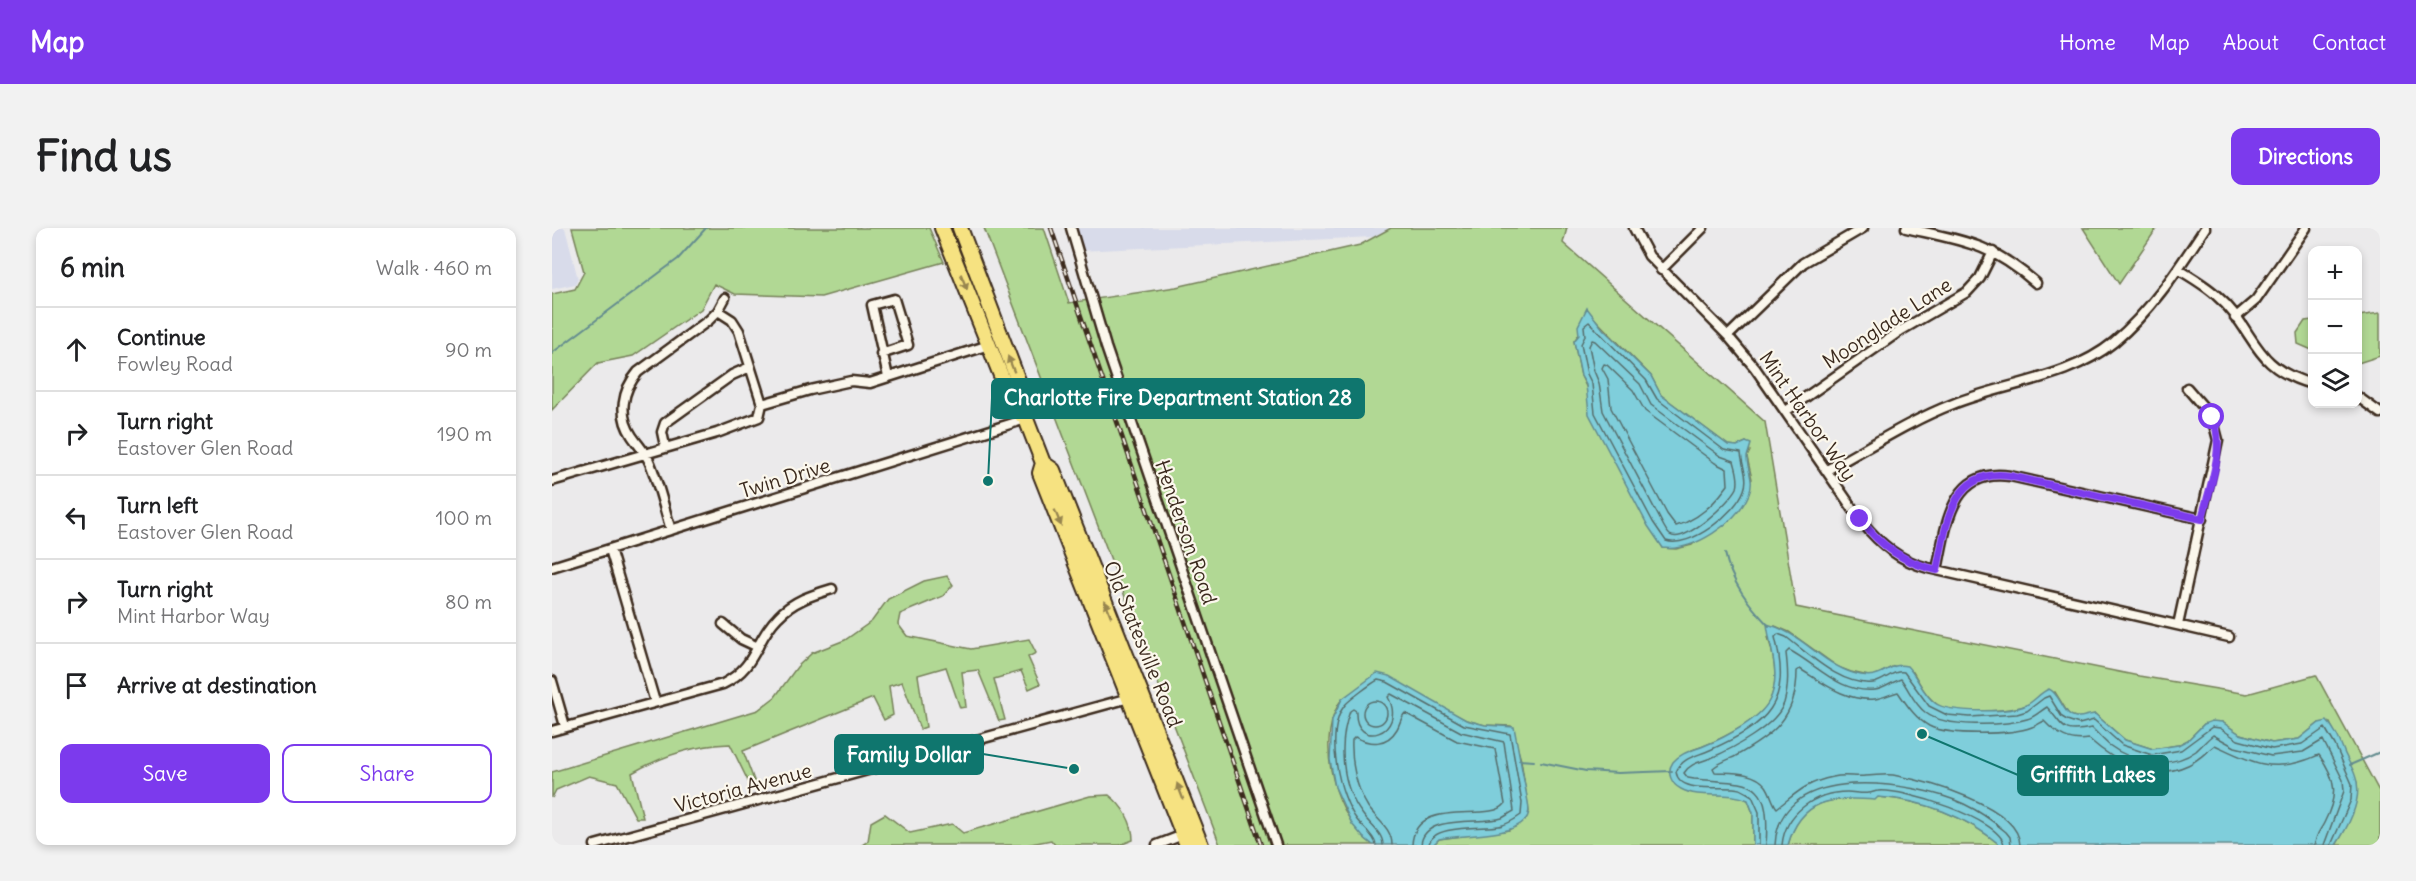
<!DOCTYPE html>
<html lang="en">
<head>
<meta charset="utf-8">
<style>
	body { margin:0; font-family:Delius,sans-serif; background:#f2f2f2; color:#202124 }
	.controls { position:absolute; right:18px; top:18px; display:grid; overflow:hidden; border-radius:12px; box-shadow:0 3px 9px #0003 }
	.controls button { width:54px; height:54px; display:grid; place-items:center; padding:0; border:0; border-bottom:2px solid #e0e0e0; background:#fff; color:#202124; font:30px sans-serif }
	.stop { position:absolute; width:18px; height:18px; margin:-14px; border:4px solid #7c3aed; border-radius:50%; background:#fff }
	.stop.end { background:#7c3aed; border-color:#fff; box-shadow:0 2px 6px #0008 }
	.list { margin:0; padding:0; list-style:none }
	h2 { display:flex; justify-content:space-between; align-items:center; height:78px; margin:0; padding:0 24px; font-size:26px }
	h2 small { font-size:20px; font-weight:400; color:#757577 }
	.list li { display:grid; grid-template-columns:39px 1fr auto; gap:18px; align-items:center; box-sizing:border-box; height:84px; padding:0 24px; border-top:2px solid #e0e0e0 }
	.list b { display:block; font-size:22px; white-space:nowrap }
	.list p { margin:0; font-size:20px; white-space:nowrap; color:#757577 }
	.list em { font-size:20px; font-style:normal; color:#757577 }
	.actions { display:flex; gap:12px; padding:18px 24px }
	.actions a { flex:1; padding:14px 0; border:2px solid #7c3aed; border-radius:12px; text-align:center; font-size:21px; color:#7c3aed }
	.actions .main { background:#7c3aed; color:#fff }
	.icon { flex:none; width:33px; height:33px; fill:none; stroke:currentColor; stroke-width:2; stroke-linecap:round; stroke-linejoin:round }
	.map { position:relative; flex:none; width:1828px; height:617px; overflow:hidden; border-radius:12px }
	header { display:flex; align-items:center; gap:36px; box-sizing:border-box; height:84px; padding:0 30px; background:#7c3aed; color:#fff }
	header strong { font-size:28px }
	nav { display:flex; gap:33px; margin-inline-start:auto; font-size:21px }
	.intro { display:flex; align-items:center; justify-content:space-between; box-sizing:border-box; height:144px; padding:0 36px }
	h1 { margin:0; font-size:42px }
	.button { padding:15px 27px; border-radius:12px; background:#7c3aed; color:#fff; font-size:21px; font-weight:700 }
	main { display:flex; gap:36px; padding:0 36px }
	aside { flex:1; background:#fff; border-radius:12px; box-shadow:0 3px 9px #0003 }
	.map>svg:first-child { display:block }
	.built { fill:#d8dbea }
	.green { fill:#b1d894; stroke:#768159; stroke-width:1.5; fill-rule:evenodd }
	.water { fill:#7fcedb; stroke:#648c8f; stroke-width:1.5 }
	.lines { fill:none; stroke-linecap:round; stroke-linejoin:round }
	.shore { stroke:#566c6a; stroke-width:1.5 }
	.stream { stroke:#648c8f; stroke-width:2 }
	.street-casing { stroke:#3b2a1e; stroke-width:13 }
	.primary-casing { stroke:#3b2a1e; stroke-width:18 }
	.street { stroke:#fbf7ec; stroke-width:8 }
	.primary { stroke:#f6e281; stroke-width:14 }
	.rail-casing { stroke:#3b2a1e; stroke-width:4.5 }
	.rail { stroke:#fbf7ec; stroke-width:2; stroke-dasharray:7; stroke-linecap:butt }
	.oneway { fill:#988650 }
	.route { stroke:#7c3aed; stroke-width:8 }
	.labels { text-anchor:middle; stroke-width:4.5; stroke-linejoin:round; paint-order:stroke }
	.street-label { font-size:20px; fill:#3b2a1e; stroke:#fbf7ec }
	.leader { fill:none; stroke:#0f766e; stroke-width:2 }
	.callout-dot { fill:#0f766e; stroke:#fbf7ec; stroke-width:2 }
	.callout { fill:#0f766e; stroke:#0f766e; stroke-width:2 }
	.callout-label { font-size:21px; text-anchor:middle; font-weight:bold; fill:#fff }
</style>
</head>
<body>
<header>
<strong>Map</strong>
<nav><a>Home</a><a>Map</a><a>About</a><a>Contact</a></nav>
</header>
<div class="intro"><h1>Find us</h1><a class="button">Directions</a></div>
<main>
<aside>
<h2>6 min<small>Walk · 460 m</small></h2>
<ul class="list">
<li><svg class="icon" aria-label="ahead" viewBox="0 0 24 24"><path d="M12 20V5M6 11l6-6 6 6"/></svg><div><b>Continue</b><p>Fowley Road</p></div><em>90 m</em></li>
<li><svg class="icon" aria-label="right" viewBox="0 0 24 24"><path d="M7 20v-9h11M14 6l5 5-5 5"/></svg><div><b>Turn right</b><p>Eastover Glen Road</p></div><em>190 m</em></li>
<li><svg class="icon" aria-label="left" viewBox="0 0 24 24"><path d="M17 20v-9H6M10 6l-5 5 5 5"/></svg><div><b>Turn left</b><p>Eastover Glen Road</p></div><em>100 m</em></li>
<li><svg class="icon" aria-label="right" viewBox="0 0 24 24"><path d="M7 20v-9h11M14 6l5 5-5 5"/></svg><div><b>Turn right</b><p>Mint Harbor Way</p></div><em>80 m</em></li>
<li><svg class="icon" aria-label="arrive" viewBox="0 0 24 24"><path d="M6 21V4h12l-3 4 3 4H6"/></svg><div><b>Arrive at destination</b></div></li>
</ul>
<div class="actions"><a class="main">Save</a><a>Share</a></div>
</aside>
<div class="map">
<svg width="1828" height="617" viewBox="0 0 1828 617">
	<rect width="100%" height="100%" fill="#ebeaeb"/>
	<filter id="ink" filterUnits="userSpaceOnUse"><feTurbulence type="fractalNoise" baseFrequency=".0167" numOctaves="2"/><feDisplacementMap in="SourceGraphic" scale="12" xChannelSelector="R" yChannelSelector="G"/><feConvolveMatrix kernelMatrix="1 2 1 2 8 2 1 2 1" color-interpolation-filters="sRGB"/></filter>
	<g filter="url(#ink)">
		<path class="built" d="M0 0H13L26 51 23 56 0 61Z
			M519 0H1005L527 23Z"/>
		<path class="green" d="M20 0H377L392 34 269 69 183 66 162 56 149 81 81 128 46 135 0 182V66L23 61 32 44Z
			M432 0H492L517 75 624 59 808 17 839 0H1015L1011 15 1213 194 1244 379 1587 448 1695 466 1764 447 1828 565V617H1784C1795 600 1806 575 1805 555L1778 495H1767L1747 511 1720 515 1688 506 1670 494 1652 496 1636 512 1626 517 1601 521 1573 512 1543 486 1527 490 1517 487 1503 464C1492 469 1480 476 1469 479 1451 483 1402 487 1386 477 1374 469 1368 456 1361 444L1342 438 1321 449 1299 444 1286 439 1237 404 1223 398 1216 409C1222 428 1227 453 1218 472 1207 494 1162 515 1140 522L1141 565 1185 567 1196 572 1201 585V617H881L887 611 957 602 977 584 969 532 959 498 933 497 914 492 885 477 804 462C798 466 789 470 786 477 764 519 784 590 821 617H668ZM1040 88 1099 148 1109 167 1176 217 1185 218 1194 214 1198 223 1195 229 1200 251 1140 317 1124 321 1111 320 1029 148 1022 113Z
			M1531 0H1605L1567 56Z
			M1828 85V128L1806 135V88Z
			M1760 92V122L1746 116 1745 105 1753 93Z
			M395 348 401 357 391 368 348 386 346 396 355 408 419 421 477 411 484 425 476 429 488 456 477 461 469 443 442 451 453 492 447 493 426 442 410 444 414 479 408 480 394 439 366 447 374 499 368 501 350 454 337 458 341 487 332 492 321 470 191 523 203 555 198 557 178 516C144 517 110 528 80 545L91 590H84L65 555 37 548 4 562 0 570V544L206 482 223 469 245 439 260 425 293 412 320 393 336 371 372 353Z
			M557 567C570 577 581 594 581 612L568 617H503L499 612 474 617H310L316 613 319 594 333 586 358 605 400 596 411 605 538 568Z
			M1326 569C1371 572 1414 588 1448 617H1236C1250 566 1283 572 1326 569Z"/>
		<path class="water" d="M1035 80 1051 101 1099 148 1109 167 1176 217 1185 218 1194 214 1199 216C1198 220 1196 225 1195 229 1195 242 1203 252 1197 266 1185 295 1141 324 1111 320L1096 298 1037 186 1034 157 1029 148 1022 113 1027 107 1026 98Z
			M1215 396C1248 404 1269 435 1301 445 1332 455 1334 433 1355 438 1366 449 1370 465 1383 475 1396 485 1460 485 1474 477 1483 473 1487 465 1497 461 1510 467 1509 486 1524 489 1530 490 1537 486 1543 486L1573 512 1601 521 1626 517 1636 512 1652 496 1660 493 1670 494 1688 506 1720 515 1747 511 1767 495 1775 493C1783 501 1787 511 1791 521 1794 530 1800 538 1803 547 1812 569 1796 599 1784 617H1448C1414 588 1371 572 1326 569L1323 572C1281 569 1249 570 1236 617H1201V585L1196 572C1175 562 1149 572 1129 561 1119 556 1114 544 1121 534 1129 524 1143 522 1154 517 1172 510 1208 491 1217 473 1230 449 1218 421 1215 396Z
			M825 445 837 448 914 492 933 497 962 499 976 574C977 580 978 587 973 592 957 610 911 606 887 611L881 617H821L811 609 800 596 783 559 778 532 780 492 790 471Z"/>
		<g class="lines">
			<path class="shore" d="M1037 94 1094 152 1105 171 1172 222 1189 225C1190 238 1197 250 1192 262 1184 285 1138 321 1114 313L1101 294 1043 185 1040 156 1035 146 1029 116 1033 108 1032 98Z
				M1040 112 1043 113 1088 156 1099 177 1168 228 1182 233C1184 241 1188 251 1185 260 1179 273 1132 317 1118 307 1114 304 1110 295 1108 291L1051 183 1047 155 1042 143 1037 118Z
				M1052 136 1055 137 1081 162 1093 183 1163 235 1175 241 1176 257C1163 275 1146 292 1124 298L1115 286 1059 180 1056 151 1050 140Z
				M811 485a12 12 0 1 1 24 0a12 12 0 1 1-24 0Z
				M824 617C823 608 810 599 805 592 787 569 772 502 793 477 797 472 820 455 826 452L835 454 912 497 958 506 970 575 969 587C962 592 955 597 947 598 931 601 879 596 877 617
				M831 617C831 605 818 597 811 587 789 559 786 515 798 483L801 481 804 483C802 523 856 506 836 469L839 466 909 504 952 514 962 583C958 585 954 588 950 590 929 597 871 585 869 617
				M840 617C840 600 825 592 816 579 804 560 799 534 800 512L803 509C818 517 835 518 845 501 848 496 849 489 853 485L905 513 943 521 953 576C938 596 862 567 860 617
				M1207 617V584L1200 568C1196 565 1192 563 1188 561 1171 556 1128 568 1124 544 1130 529 1145 528 1158 522 1216 496 1240 475 1223 409L1226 406 1234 409C1258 427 1289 458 1321 455 1332 454 1340 442 1352 444L1377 478 1395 487 1418 489 1465 486 1475 483 1492 470 1497 468 1510 489 1515 492 1527 496 1542 492 1570 517 1600 527 1629 522 1660 499 1668 500 1686 512 1720 521 1750 516 1773 500 1783 517 1800 556 1799 572 1779 617
				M1214 617C1219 548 1199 556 1142 551L1136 550 1132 545C1138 535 1149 534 1159 530 1180 521 1224 498 1232 475 1237 458 1236 442 1234 425L1237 422C1264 436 1288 466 1323 462 1332 461 1340 454 1349 451 1358 463 1362 476 1374 485 1393 500 1452 498 1475 491 1483 489 1488 483 1495 479 1513 499 1508 506 1540 500 1546 506 1551 512 1557 517 1581 535 1618 542 1644 523 1650 518 1655 511 1661 507L1683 519 1719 528 1751 524 1771 512 1791 552 1792 563 1772 617
				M1223 617C1227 532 1362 553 1412 576 1427 583 1441 593 1454 604L1458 609 1459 617
				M1230 617C1233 585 1263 564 1295 564 1302 564 1310 566 1317 565 1320 565 1323 563 1326 563 1350 560 1449 591 1452 617
				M1468 617C1467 577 1373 553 1341 547 1331 546 1323 548 1313 548 1302 549 1292 546 1281 549 1253 555 1246 564 1225 580 1220 574 1219 565 1214 558 1202 543 1180 545 1163 544L1161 540C1167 535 1175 532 1182 529 1220 508 1245 490 1245 443L1248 441C1271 455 1295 474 1323 471 1331 470 1338 466 1346 464 1355 477 1363 490 1377 498 1396 508 1460 507 1480 499 1484 498 1488 495 1492 493 1505 507 1518 514 1537 511 1564 535 1600 554 1636 537 1647 532 1654 524 1663 517 1695 532 1717 545 1754 532 1759 531 1763 528 1767 527 1785 551 1786 568 1772 595 1768 603 1763 607 1763 617"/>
			<path class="stream" d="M0 125 126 31 154 0
				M1173 325C1179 354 1197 377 1217 398
				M967 532 982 533
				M989 534 1034 543 1066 545 1120 543
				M1798 537 1828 524"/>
			<defs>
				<path id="street" d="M519 0 554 119 724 617
					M1082 0 1097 28 1176 108 1203 140 1310 294C1328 316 1348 333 1376 340L1677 409
					M1354 0C1412 13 1438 15 1484 55
					M1626 41C1639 49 1653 57 1664 67 1705 102 1698 139 1760 156
					M1109 42 1151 0
					M166 83 180 92 187 103 210 176
					M1683 90 1704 72 1754 0
					M1176 108 1251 35 1311 0
					M329 126 356 117 342 71 320 77 336 149
					M1806 169 1828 185
					M1234 183 1348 103 1415 64 1428 50 1441 24
					M113 218 110 204 113 195 180 147 198 139
					M1275 242C1316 220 1357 193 1401 176 1453 155 1517 151 1562 114 1600 82 1626 41 1653 0
					M0 253 165 205 207 189 210 176 258 162 299 153 318 155 437 117
					M119 302C112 280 107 257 98 235 94 225 86 217 80 208 66 187 70 163 86 144L157 92 166 83 173 70
					M58 321 103 474
					M0 339 474 191
					M1385 342C1394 300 1398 239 1458 248L1650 291
					M171 396 189 411 206 419
					M1626 397 1666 212 1660 189 1635 160
					M0 453 13 498
					M0 503 171 456C206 438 202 413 226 389 241 373 260 367 280 361
					M43 617 581 469
					M605 617 631 607"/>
				<path id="primary" d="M390 0 462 180 474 191
					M408 0 475 176 474 191 491 235 488 245 635 617
					M491 235 501 242 649 617"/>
			</defs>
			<use href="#street" class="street-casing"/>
			<use href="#primary" class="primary-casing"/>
			<use href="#street" class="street"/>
			<use href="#primary" class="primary"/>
			<defs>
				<path id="rail" d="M499 0 709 617"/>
			</defs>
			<use href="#rail" class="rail-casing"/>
			<use href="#rail" class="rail"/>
		</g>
		<defs><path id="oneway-solid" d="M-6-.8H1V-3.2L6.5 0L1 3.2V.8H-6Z" transform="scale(1.5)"/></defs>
		<g class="oneway">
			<use href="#oneway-solid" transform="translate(412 54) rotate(68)"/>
			<use href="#oneway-solid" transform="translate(459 136) rotate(-112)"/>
			<use href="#oneway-solid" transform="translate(506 290) rotate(68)"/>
			<use href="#oneway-solid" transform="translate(556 381) rotate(-112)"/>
			<use href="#oneway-solid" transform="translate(628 563) rotate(-111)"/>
		</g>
	</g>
	<g class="lines" filter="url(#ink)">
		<path class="route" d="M1308 291C1328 318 1352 335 1385 342 1394 300 1398 239 1458 248L1650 291C1657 260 1675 219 1660 189"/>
	</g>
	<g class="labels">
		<g class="street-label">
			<text transform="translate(1335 95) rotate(-33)" y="7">Moonglade Lane</text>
			<text transform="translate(1256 188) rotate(55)" y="7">Mint Harbor Way</text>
			<text transform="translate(233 250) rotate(-17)" y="7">Twin Drive</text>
			<text transform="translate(634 304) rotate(71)" y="7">Henderson Road</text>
			<text transform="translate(591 416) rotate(68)" y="7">Old Statesville Road</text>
			<text transform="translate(191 560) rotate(-15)" y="7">Victoria Avenue</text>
		</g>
	</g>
	<path class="leader" d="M436 253L440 170M522 541L431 526M1370 506L1466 547"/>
	<g class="callout-dot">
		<circle cx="436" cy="253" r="6"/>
		<circle cx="522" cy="541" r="6"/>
		<circle cx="1370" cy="506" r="6"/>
	</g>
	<g class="callout">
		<rect x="440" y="151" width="372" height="39" rx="6"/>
		<rect x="283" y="507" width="148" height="39" rx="6"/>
		<rect x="1466" y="528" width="150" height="39" rx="6"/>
	</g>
	<g class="callout-label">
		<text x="626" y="177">Charlotte Fire Department Station 28</text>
		<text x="357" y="534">Family Dollar</text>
		<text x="1541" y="554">Griffith Lakes</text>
	</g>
</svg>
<div class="controls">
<button>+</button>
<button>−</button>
<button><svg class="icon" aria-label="layers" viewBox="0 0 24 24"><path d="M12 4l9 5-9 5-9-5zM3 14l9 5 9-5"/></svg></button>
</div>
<div class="stop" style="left:1660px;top:189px"></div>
<div class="stop end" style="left:1308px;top:291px"></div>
</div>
</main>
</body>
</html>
